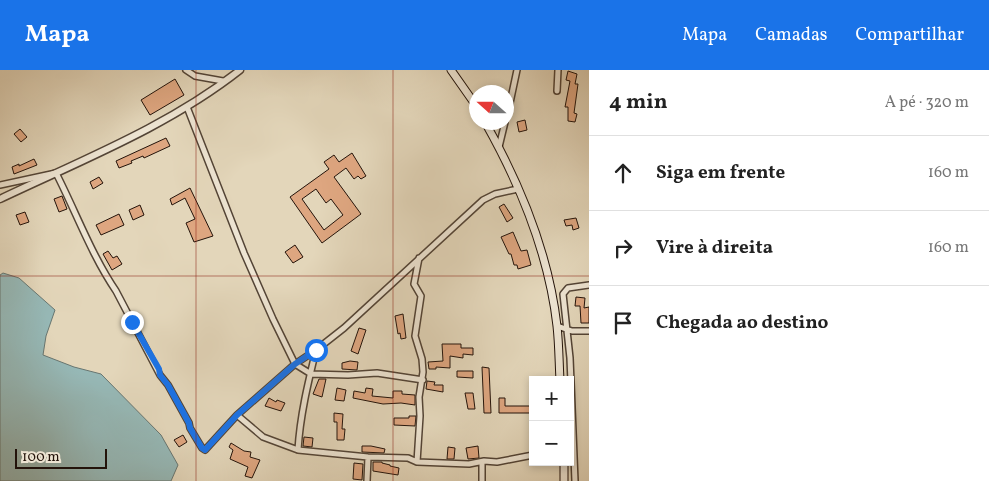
<!DOCTYPE html>
<html lang="pt">
<head>
<meta charset="utf-8">
<style>
	body { margin:0; font-family:Vollkorn,serif; background:#f6f6f6; color:#222 }
	.controls { position:absolute; right:15px; bottom:15px; display:grid; overflow:hidden; border-radius:0px; box-shadow:0 2px 8px #0003 }
	.controls button { width:45px; height:45px; display:grid; place-items:center; padding:0; border:0; border-bottom:1px solid #e0e0e0; background:#fff; color:#222; font:25px sans-serif }
	.compass { position:absolute; left:469px; top:15px; width:45px; height:45px; border-radius:50%; background:#fff; box-shadow:0 2px 8px #0003; rotate:291deg }
	.scale { position:absolute; left:15px; bottom:12px; width:92px; box-sizing:border-box; padding-left:5px; border:2px solid #23130a; border-top:0; font-size:14px; line-height:18px; white-space:nowrap; color:#23130a; -webkit-text-stroke:4px #ede4d2; paint-order:stroke }
	.stop { position:absolute; width:15px; height:15px; margin:-11px; border:4px solid #1a73e8; border-radius:50%; background:#fff }
	.stop.end { background:#1a73e8; border-color:#fff; box-shadow:0 1px 5px #0008 }
	.list { margin:0; padding:0; list-style:none }
	h2 { display:flex; justify-content:space-between; align-items:center; height:65px; margin:0; padding:0 20px; font-size:21px }
	h2 small { font-size:16px; font-weight:400; color:#767676 }
	.list li { display:grid; grid-template-columns:32px 1fr auto; gap:15px; align-items:center; box-sizing:border-box; height:75px; padding:0 20px; border-top:1px solid #e0e0e0 }
	.list b { display:block; font-size:19px; white-space:nowrap }
	.list em { font-size:16px; font-style:normal; color:#767676 }
	.icon { flex:none; width:28px; height:28px; fill:none; stroke:currentColor; stroke-width:2; stroke-linecap:round; stroke-linejoin:round }
	.map { position:relative; flex:none; width:589px; height:411px; overflow:hidden }
	header { display:flex; align-items:center; gap:30px; box-sizing:border-box; height:70px; padding:0 25px; background:#1a73e8; color:#fff }
	header strong { font-size:24px }
	nav { display:flex; gap:28px; margin-inline-start:auto; font-size:18px }
	main { display:flex }
	aside { flex:1; background:#fff }
	.map>svg:first-child { display:block }
	.water { fill:#96b8b6; stroke:#687671 }
	.building { fill:#dea680; stroke:#23130a; fill-rule:evenodd }
	.lines { fill:none; stroke-linecap:round; stroke-linejoin:round }
	.minor-casing { stroke:#534436; stroke-width:8 }
	.tertiary-casing { stroke:#534436; stroke-width:9 }
	.secondary-casing { stroke:#23130a; stroke-width:9 }
	.minor { stroke:#ede4d2; stroke-width:5 }
	.tertiary { stroke:#ede4d2; stroke-width:6 }
	.secondary { stroke:#ede4d2; stroke-width:7 }
	.route { stroke:#1a73e8; stroke-width:6 }
	.grid { fill:none; stroke:#8f2418; stroke-width:1; stroke-opacity:0.55 }
</style>
</head>
<body>
<header>
<strong>Mapa</strong>
<nav><a>Mapa</a><a>Camadas</a><a>Compartilhar</a></nav>
</header>
<main>
<div class="map">
<svg width="589" height="411" viewBox="0 0 589 411">
	<rect width="100%" height="100%" fill="#e3d6ba"/>
	<filter id="stains"><feTurbulence type="fractalNoise" baseFrequency=".004" numOctaves="4"/><feColorMatrix values="0 0 0 0 .2 0 0 0 0 .09 0 0 0 0 .02 0 0 0 .5 -.17"/></filter>
	<radialGradient id="worn" r=".72"><stop offset=".6" stop-color="#630" stop-opacity="0"/><stop offset="1" stop-color="#630" stop-opacity=".3"/></radialGradient>
	<path class="water" d="M3 203 19 208 55 240 46 266 43 285 74 297 101 304 161 365 178 395 171 411H0V205Z"/>
	<path class="building" d="M568 1 577 4 575 14H578L574 43 577 44 575 52 568 51V37H565L570 11 566 10Z
		M175 9 184 25 150 45 141 30Z
		M525 50 527 60 519 62 517 52Z
		M20 59 27 67 21 72 14 64Z
		M166 68 170 76 144 88 143 86 131 91 132 93 119 98 116 91Z
		M352 83 366 106 361 109 358 106 354 109 346 98 334 107 361 144 322 173 290 127 329 99 324 92 334 85 339 92ZM316 119 326 133 331 129 343 145 324 160 302 129Z
		M34 89 37 95 14 104 12 97 19 94V96Z
		M99 107 103 113 93 119 90 112Z
		M190 118 213 166 194 172 186 153 195 149 185 128 172 135 170 129Z
		M62 126 67 139 59 142 54 129Z
		M504 134 513 148 507 152 499 137Z
		M140 135 144 145 133 150 129 140Z
		M25 142 29 152 20 155 16 145Z
		M119 144 124 155 101 165 96 155Z
		M576 148 579 158 573 160 572 155 566 156 564 150Z
		M513 162 521 181 527 180 531 195 518 199 517 195H514L511 184H509L501 167Z
		M295 175 303 187 293 193 285 182Z
		M108 181 113 188 117 186 122 194 112 200 103 184Z
		M576 227 585 228 584 238 589 237V253H581L580 236H575Z
		M403 244 406 268 401 269 400 263 398 264 395 246Z
		M359 258 366 260 358 284 351 281Z
		M442 274H461V278H473V285L463 284V288L450 286V298L436 297V299H429L428 292 443 291Z
		M350 291 358 292 357 300 342 299V293Z
		M482 297 489 298 491 343H484Z
		M457 301H473V308L457 307Z
		M319 309H326L322 327 313 324Z
		M427 311 435 312 434 315H443V322L426 319Z
		M337 318 346 320 344 331 335 330Z
		M366 318 373 319 372 326 393 328V321H402V324L415 325V335L401 333 383 334 353 328 354 321 365 323Z
		M465 323H473L475 339H468Z
		M269 328 276 332 277 330 285 333 281 341 265 336Z
		M499 328H505V336H533V343H499Z
		M334 343 343 344 342 359H345L344 370H337V352H334Z
		M409 346H416L415 356 394 355V348H409Z
		M183 365 187 372 179 377 174 370Z
		M304 367 313 368 312 377 303 376Z
		M231 373 244 381 251 382 250 387 260 390 252 408 245 406 248 397 230 389 233 380 229 377Z
		M362 376H371L385 379 384 383 362 382Z
		M478 376 479 388 468 389 466 378Z
		M448 377 455 378 454 389H447Z
		M373 392H382V393L390 395V396L399 398 398 405 373 401Z
		M354 393 363 394 362 410 353 409Z"/>
	<g class="lines">
		<defs>
			<path id="minor" d="M186 0 195 6 223 11
				M557 21 558 0
				M187 37 244 183 273 249 295 294 311 304 348 305 377 303 423 310
				M507 47 517 0
				M499 77 505 52
				M0 115 56 103C76 142 91 184 116 221L160 305 168 315 189 353 190 358 202 378 205 380 237 345 295 294 316 280 344 258 483 130 495 124 518 119
				M557 256 572 261H589
				M237 345 263 367 298 380 368 387 408 388 417 392 469 394 484 391 497 392 533 385
				M298 380C300 346 308 313 316 280
				M417 392 420 346 419 327 423 302 422 289 415 266 421 226 414 214 419 188
				M482 392V411
				M367 411 368 387
				M575 411 570 288 563 224 568 218 589 215"/>
			<path id="tertiary" d="M0 129C82 90 169 56 240 0"/>
			<path id="secondary" d="M451 0 477 37
				M485 52C520 114 549 185 557 256 559 274 559 292 560 310
				M564 392V411"/>
		</defs>
		<use href="#minor" class="minor-casing"/>
		<use href="#tertiary" class="tertiary-casing"/>
		<use href="#secondary" class="secondary-casing"/>
		<use href="#minor" class="minor"/>
		<use href="#tertiary" class="tertiary"/>
		<use href="#secondary" class="secondary"/>
	</g>
	<g class="lines">
		<path class="route" d="M132 252 159 299 160 305 168 315 189 353 190 358 202 378 205 380 237 345 295 294 316 280"/>
	</g>
	<path class="grid" d="M196 0V411M393 0V411M0 206H589"/>
	<rect width="100%" height="100%" filter="url(#stains)"/>
	<rect width="100%" height="100%" fill="url(#worn)"/>
</svg>
<div class="controls">
<button>+</button>
<button>−</button>
</div>
<svg class="compass" viewBox="-18 -18 36 36"><path d="M0-13l5 13h-10z" fill="#e53935"/><path d="M0 13l5-13h-10z" fill="#767676"/></svg>
<div class="scale">100 m</div>
<div class="stop" style="left:316px;top:280px"></div>
<div class="stop end" style="left:132px;top:252px"></div>
</div>
<aside>
<h2>4 min<small>A pé · 320 m</small></h2>
<ul class="list">
<li><svg class="icon" aria-label="ahead" viewBox="0 0 24 24"><path d="M12 20V5M6 11l6-6 6 6"/></svg><div><b>Siga em frente</b></div><em>160 m</em></li>
<li><svg class="icon" aria-label="right" viewBox="0 0 24 24"><path d="M7 20v-9h11M14 6l5 5-5 5"/></svg><div><b>Vire à direita</b></div><em>160 m</em></li>
<li><svg class="icon" aria-label="arrive" viewBox="0 0 24 24"><path d="M6 21V4h12l-3 4 3 4H6"/></svg><div><b>Chegada ao destino</b></div></li>
</ul>
</aside>
</main>
</body>
</html>
